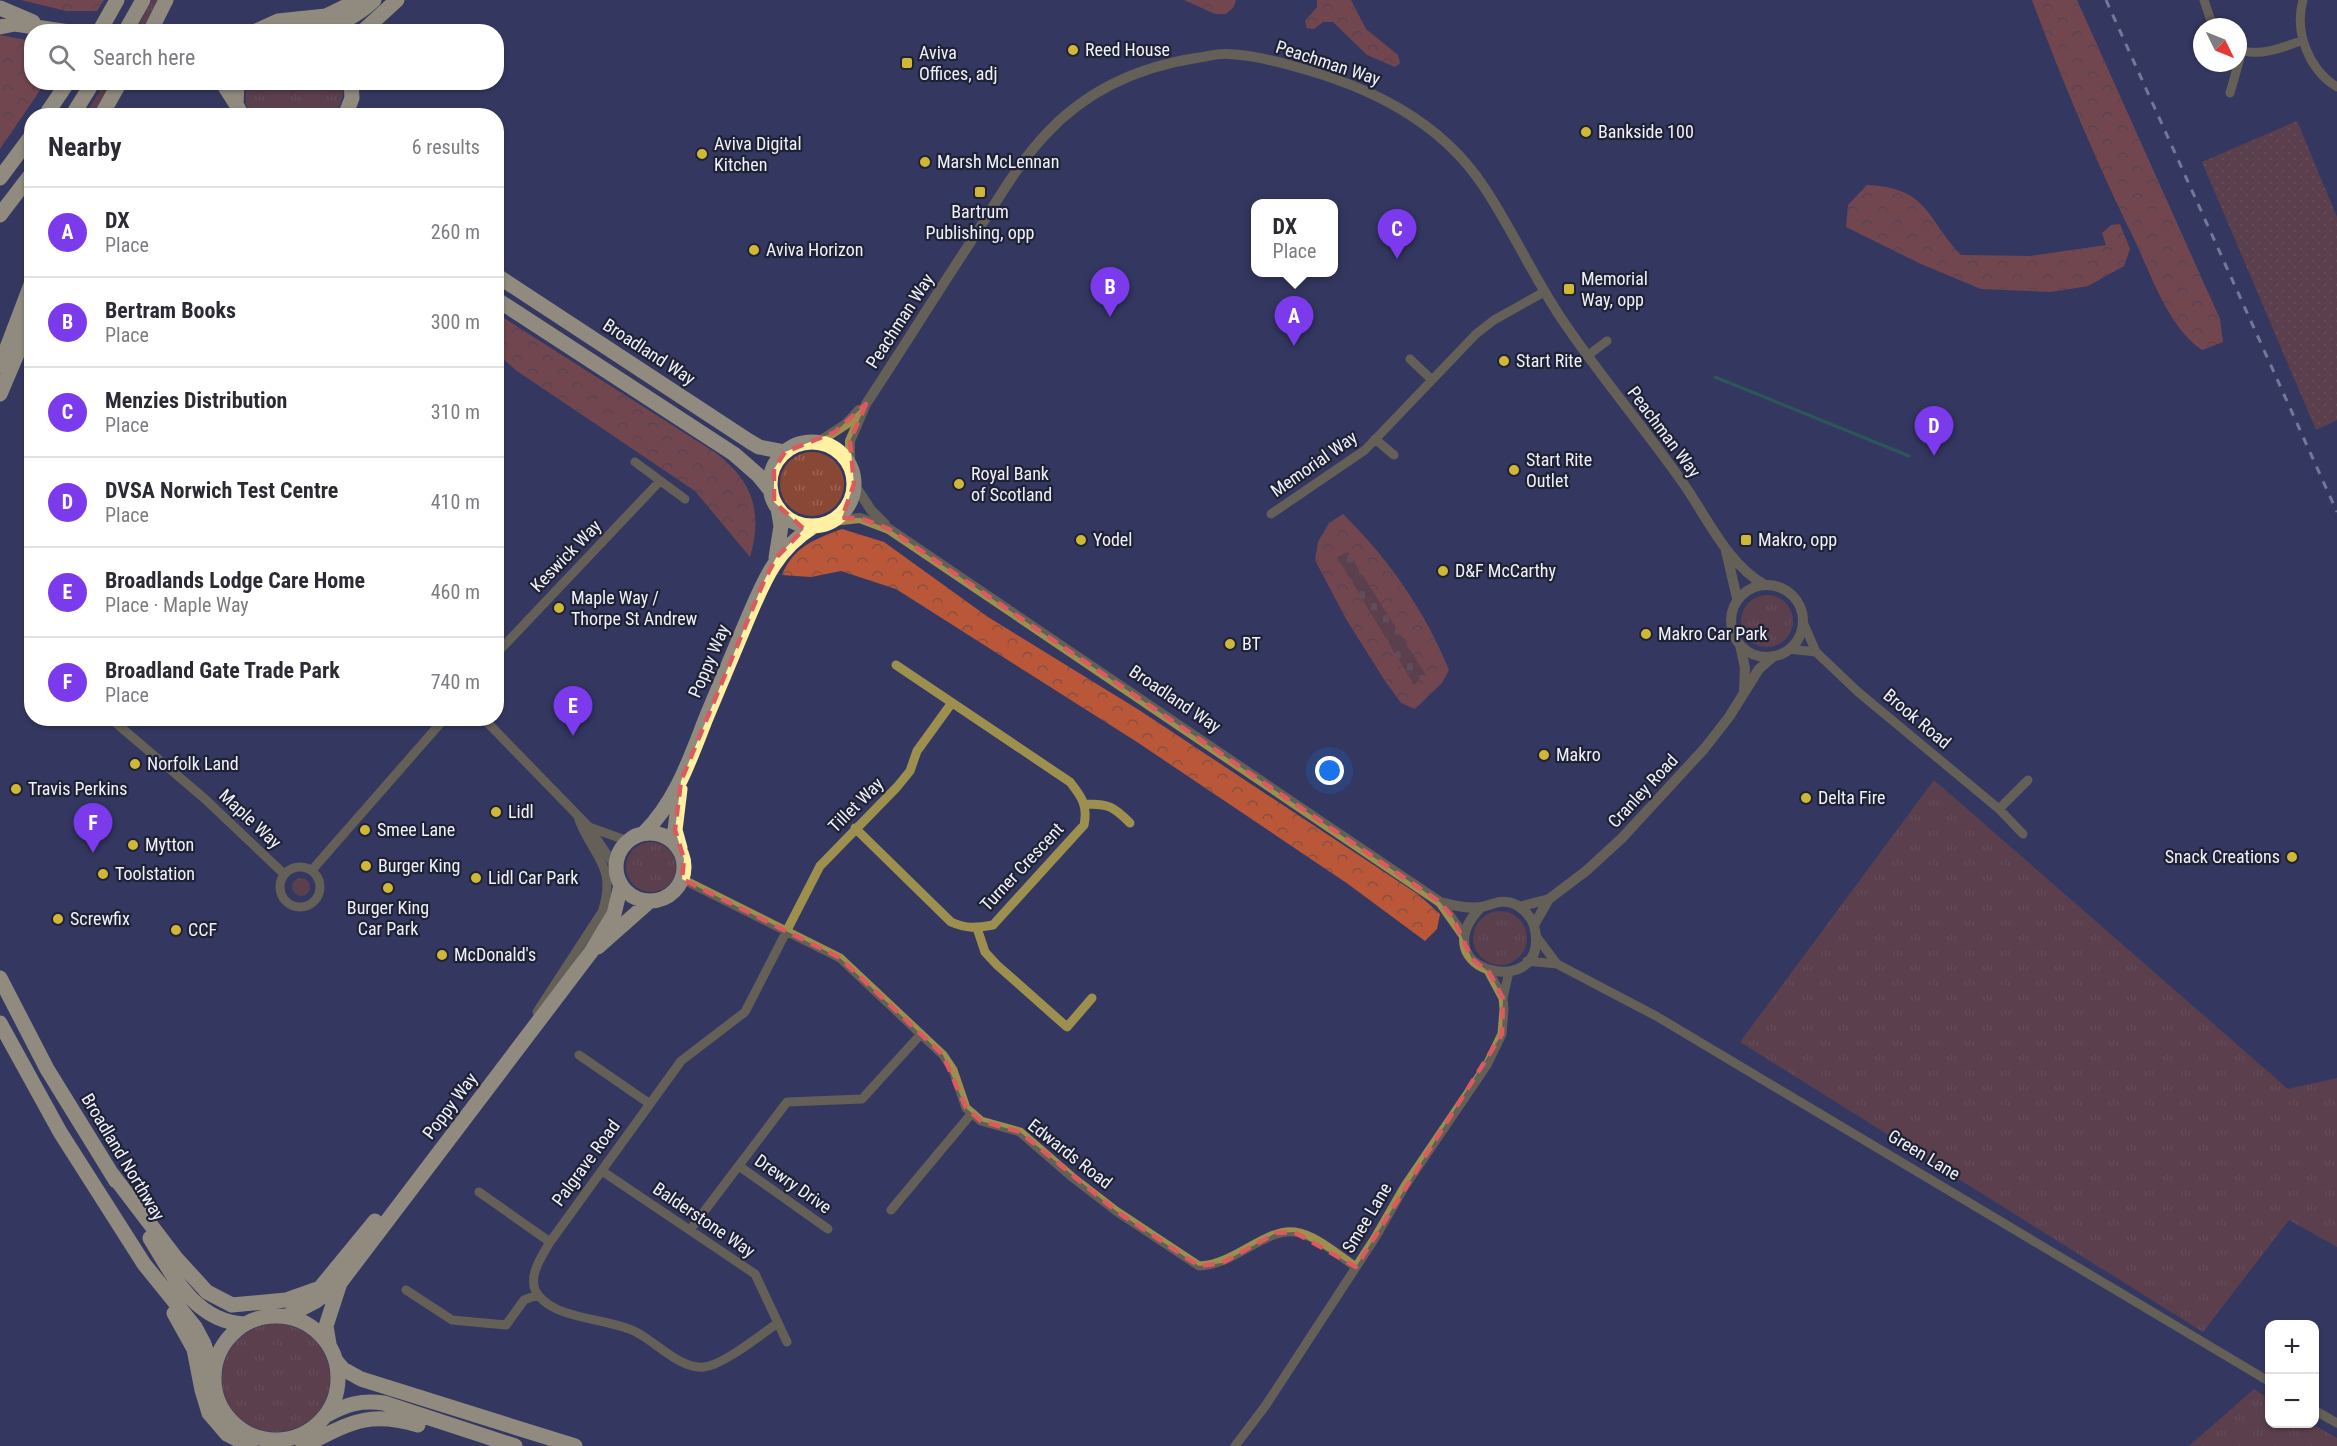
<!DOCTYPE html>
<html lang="en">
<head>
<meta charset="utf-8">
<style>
	body { margin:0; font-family:"Roboto Condensed",sans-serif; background:#f2f2f3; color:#2b2b33 }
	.controls { position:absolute; right:18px; bottom:18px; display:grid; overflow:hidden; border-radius:12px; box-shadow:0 2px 4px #0004 }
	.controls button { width:54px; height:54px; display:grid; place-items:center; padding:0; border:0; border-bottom:2px solid #e1e1e2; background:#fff; color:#2b2b33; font:30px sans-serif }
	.compass { position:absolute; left:2193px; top:18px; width:54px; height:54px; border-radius:50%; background:#fff; box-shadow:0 2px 4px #0004; rotate:133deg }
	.you { position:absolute; left:1330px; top:771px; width:21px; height:21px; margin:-15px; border:4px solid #fff; border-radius:50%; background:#1a73e8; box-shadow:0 0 0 9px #1a73e833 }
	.badge { display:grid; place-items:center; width:39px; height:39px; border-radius:50%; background:#7c3aed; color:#fff; font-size:20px; font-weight:700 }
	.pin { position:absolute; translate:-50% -50px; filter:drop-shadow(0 2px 3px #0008) }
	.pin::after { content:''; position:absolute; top:32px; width:21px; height:18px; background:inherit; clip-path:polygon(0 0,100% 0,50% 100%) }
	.popup { position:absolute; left:1251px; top:199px; width:87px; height:78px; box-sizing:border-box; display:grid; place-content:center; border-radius:12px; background:#fff; filter:drop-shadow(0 2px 4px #0005); font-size:20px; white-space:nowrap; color:#7c7c81 }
	.popup b { font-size:22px; color:#2b2b33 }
	.popup::after { content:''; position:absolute; left:50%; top:100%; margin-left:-12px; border:12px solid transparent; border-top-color:#fff }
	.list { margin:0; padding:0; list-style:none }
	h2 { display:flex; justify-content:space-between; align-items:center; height:78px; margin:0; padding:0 24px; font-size:26px }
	h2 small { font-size:20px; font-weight:400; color:#7c7c81 }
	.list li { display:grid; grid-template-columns:39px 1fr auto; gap:18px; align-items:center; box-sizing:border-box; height:90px; padding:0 24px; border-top:2px solid #e1e1e2 }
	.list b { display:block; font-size:22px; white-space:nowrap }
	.list p { margin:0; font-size:20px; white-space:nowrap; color:#7c7c81 }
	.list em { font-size:20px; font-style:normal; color:#7c7c81 }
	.icon { flex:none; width:33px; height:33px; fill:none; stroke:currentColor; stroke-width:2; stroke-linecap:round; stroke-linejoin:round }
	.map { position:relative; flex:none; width:2337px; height:1446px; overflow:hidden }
	.search { position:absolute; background:#fff; box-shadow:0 2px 4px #0004; left:24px; top:24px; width:480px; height:66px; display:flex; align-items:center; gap:15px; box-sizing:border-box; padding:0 21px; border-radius:24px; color:#7c7c81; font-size:22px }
	.panel { position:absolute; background:#fff; box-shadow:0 2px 4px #0004; left:24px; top:108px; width:480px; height:618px; border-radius:24px }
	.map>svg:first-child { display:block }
	.grass { fill:url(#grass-tufts) }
	.forest { fill:url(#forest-crowns) }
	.cemetery { fill:url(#cemetery-stones) }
	.park { fill:url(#park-dots) }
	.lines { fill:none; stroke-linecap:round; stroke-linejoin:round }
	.stream { stroke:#227d51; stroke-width:3 }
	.minor { stroke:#9d8f4d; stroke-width:9 }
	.tertiary { stroke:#9d8f4d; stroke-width:10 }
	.trunk { stroke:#fff0a2; stroke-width:15 }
	.rail { stroke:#c0c3d4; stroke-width:3; stroke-dasharray:8 8; stroke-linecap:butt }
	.marked { fill:none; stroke:#dc5a5d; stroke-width:4.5; stroke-dasharray:12 8; stroke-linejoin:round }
	.poi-dot { fill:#d1b736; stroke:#1f2234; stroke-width:2 }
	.labels { text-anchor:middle; stroke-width:4.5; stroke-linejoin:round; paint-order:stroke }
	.poi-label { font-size:18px; fill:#eff1fb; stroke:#1f2234; text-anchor:start }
	.street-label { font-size:18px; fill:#eff1fb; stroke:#1f2234 }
</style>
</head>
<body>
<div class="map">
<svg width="2337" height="1446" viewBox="0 0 2337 1446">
	<defs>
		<pattern id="grass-tufts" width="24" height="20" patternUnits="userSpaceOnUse" patternTransform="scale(1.5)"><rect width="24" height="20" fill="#894835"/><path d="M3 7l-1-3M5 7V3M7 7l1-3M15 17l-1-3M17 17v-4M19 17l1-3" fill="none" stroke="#9a6353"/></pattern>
		<pattern id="forest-crowns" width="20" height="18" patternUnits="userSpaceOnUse" patternTransform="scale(1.5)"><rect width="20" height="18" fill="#ba5738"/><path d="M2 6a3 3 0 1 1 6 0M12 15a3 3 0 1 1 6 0" fill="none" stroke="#875041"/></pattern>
		<pattern id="cemetery-stones" width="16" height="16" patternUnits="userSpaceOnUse" patternTransform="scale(1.5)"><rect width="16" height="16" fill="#894835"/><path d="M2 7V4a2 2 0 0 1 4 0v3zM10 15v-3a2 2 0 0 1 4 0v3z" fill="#9a6353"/></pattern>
		<pattern id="park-dots" width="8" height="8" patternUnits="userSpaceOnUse" patternTransform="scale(1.5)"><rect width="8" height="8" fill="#894835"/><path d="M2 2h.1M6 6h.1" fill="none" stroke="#9a6353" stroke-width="1.8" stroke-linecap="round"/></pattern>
	</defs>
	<rect width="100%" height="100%" fill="#343861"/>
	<path class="grass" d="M152 0H159L142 31 135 32Z
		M245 82H343C345 95 340 105 335 116L252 115 246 104Z
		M105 83H112L94 115 84 116Z
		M780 484a32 32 0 1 1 64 0a32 32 0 1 1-64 0Z
		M1741 621a26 26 0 1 1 52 0a26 26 0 1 1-52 0Z
		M1934 780 2288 1089 2337 1078V1247L2289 1220 2203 1332 1740 1042Z
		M626 867a25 25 0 1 1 50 0a25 25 0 1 1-50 0Z
		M292 887a9 9 0 1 1 18 0a9 9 0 1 1-18 0Z
		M1473 938a27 27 0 1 1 54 0a27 27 0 1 1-54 0Z
		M222 1378a54 54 0 1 1 108 0a54 54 0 1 1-108 0Z
		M2254 1389 2269 1399 2270 1424H2312L2337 1438V1446H2189Z"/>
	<path class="forest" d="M21 0H104L97 11H66Z
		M1184 0H1236L1234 7 1226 14H1215Z
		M1317 0H1351L1366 29 1398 55 1400 63 1395 67 1367 55 1333 22H1323L1314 29 1307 28 1305 21 1317 7Z
		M2032 0H2077L2220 319 2223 342 2202 350C2169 327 2153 280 2136 243 2097 164 2063 83 2032 0Z
		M0 35 31 41 32 82 45 83 0 149Z
		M1867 185C1929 188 1926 218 1961 255L2030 256 2106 245 2102 233 2111 225 2120 224 2130 249 2124 266 2088 286 2051 292 1981 289 1921 264 1846 227 1848 205Z
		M496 313 716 453C753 481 763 513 750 557L695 491 517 371 497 354Z
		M1343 514C1387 557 1426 612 1449 670L1442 683 1415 709 1401 703 1385 681 1346 619 1315 560 1318 542 1329 523Z
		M842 529 884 542 988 617 1139 710 1419 895 1440 914 1437 929 1425 941 1348 884 1137 742 896 589 841 571 811 577 782 575C793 547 815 539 842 529Z"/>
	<path class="cemetery" d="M1348 552 1426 675 1414 685 1337 557Z"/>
	<path class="park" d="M2297 121 2337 217V420L2316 430 2202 162Z"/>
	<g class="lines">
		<path class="stream" d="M1715 377 1909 456"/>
		<path class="minor" d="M2204 0 2213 27
			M2303 0C2294 32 2309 70 2337 87
			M2238 49C2257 58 2285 47 2303 40
			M2230 93 2242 51
			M1587 356 1607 341
			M1410 359 1432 380
			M1375 439 1394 455
			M635 462 685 499
			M1271 514 1365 450 1476 334 1494 320 1544 292
			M1803 622 1816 652 1857 691 1999 809 2023 834
			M1789 649 1816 652
			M496 654 660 481
			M110 718 205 799 284 874
			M454 718H466
			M483 718 589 827 616 868
			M1085 804C1109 804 1113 806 1130 823
			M1999 809 2028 780
			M589 827 628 841
			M855 828 951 922C967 929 976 928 993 925L1084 825C1088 806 1082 797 1070 782L896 665
			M280 887a20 20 0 1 1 40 0a20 20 0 1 1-40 0Z
			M312 870 445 718
			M682 879 840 958 943 1055 953 1070 966 1108 981 1121 1020 1132 1072 1177 1116 1211 1199 1266C1235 1265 1265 1228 1295 1232 1316 1235 1339 1256 1356 1267
			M977 928 985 952 997 965 1067 1027 1092 998
			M1536 936 1557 964
			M1527 961 1557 964 1656 1016 2270 1382
			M1503 998 1509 972
			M537 1012 602 912C618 865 592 857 578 817
			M579 1055 650 1104
			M739 1166 828 1229
			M602 1171 755 1274 787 1342
			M479 1192 550 1242
			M891 1210 972 1113
			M690 1230 787 1102 862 1099 921 1034
			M406 1290 452 1320 506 1325 524 1300 537 1295
			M778 1323C761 1334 724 1365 704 1367 681 1370 656 1342 636 1332 609 1318 558 1320 539 1296 525 1280 541 1257 550 1242L681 1061 745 1012 820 866 897 787 910 771 917 751 951 704
			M2314 1410 2337 1423
			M1235 1446 1266 1405 1375 1238 1405 1186 1487 1065 1502 1034 1504 1009 1503 998 1489 972"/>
		<path class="tertiary" d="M817 443 846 424 859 410
			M850 465V441L866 404C901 351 935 296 970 243 994 206 1016 166 1046 134 1086 91 1138 67 1196 58 1206 57 1218 53 1228 54 1250 55 1272 60 1293 66 1368 86 1440 120 1484 187 1512 229 1533 276 1561 318 1599 375 1644 427 1683 483 1707 517 1728 565 1765 585
			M854 484 871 510 885 524
			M832 521 860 518 889 529 1440 902 1464 936
			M1726 551 1737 598
			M1731 621a36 36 0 1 1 72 0a36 36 0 1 1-72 0Z
			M1740 645 1745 668 1744 690
			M1440 902C1453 905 1467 909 1481 907 1492 905 1500 899 1512 903 1523 907 1533 918 1535 930 1549 1002 1419 972 1481 907
			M1519 907 1549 899 1586 871 1622 838 1704 749 1729 717 1759 669 1774 656
			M1534 925 1549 899"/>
		<path class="trunk" d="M0 8 33 22
			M0 27 15 24 69 32
			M99 32 117 0
			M125 32 143 0
			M150 32 166 0
			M254 32 278 21 326 16 359 0
			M290 32H302
			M311 32C335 27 356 17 374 0
			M362 32 397 0
			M222 82 236 104
			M237 82 236 104 242 116
			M45 116 68 82
			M72 116 93 82
			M101 116 120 82
			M345 116 352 98 351 82
			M0 178 32 135
			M0 215 32 173
			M496 275 749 441 759 447 785 452
			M496 299 734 454 758 475 771 491
			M0 366 32 282
			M0 394 17 354 32 306
			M770 484a42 42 0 1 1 84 0a42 42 0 1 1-84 0Z
			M776 558 781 526 778 508
			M616 867a34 34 0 1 1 68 0a34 34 0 1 1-68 0Z
			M644 833C676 801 690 759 706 718 719 687 732 656 745 625 763 583 774 551 814 526
			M680 848 675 830 680 789
			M598 947 650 901
			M0 978 47 1069 116 1181
			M0 1023 60 1132 144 1264 195 1327 204 1344 214 1374
			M112 1174 176 1258 207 1292 232 1305 286 1300 320 1288 375 1221
			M150 1238C173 1276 195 1321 244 1324
			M174 1313 194 1349 202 1390 209 1413 227 1434 250 1446
			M287 1316 316 1301 340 1283 591 952 614 914 621 885
			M214 1378a62 62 0 1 1 124 0a62 62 0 1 1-124 0Z
			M329 1344 326 1326 340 1283
			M336 1361 343 1369 361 1379 575 1446
			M327 1415C347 1404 361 1400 384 1403L515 1446
			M303 1446C349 1424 366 1410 418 1425"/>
		<path class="rail" d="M2106 0 2337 512"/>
	</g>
	<path d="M0 0H2337V1446H0ZM866 404 850 441 854 484 842 518H860L889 529 1440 902 1453 918 1472 959 1489 972 1503 998 1502 1034 1356 1267 1294 1232 1276 1233 1222 1263 1199 1266 1116 1211 1020 1132 981 1121 966 1108 943 1055 840 958 682 879 684 859 675 830 681 781 764 581 776 558 804 529 774 502V469L785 452 835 432Z" fill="#343861" fill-opacity=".55" fill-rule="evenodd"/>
	<path class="marked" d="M866 404 850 441 854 484 842 518H860L889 529 1440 902 1453 918 1472 959 1489 972 1503 998 1502 1034 1356 1267 1294 1232 1276 1233 1222 1263 1199 1266 1116 1211 1020 1132 981 1121 966 1108 943 1055 840 958 682 879 684 859 675 830 681 781 764 581 776 558 804 529 774 502V469L785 452 835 432Z"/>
	<g class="poi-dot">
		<circle cx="1073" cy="50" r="6"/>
		<rect x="901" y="57" width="12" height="12" rx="3"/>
		<circle cx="1586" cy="132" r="6"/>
		<circle cx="702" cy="154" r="6"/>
		<circle cx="925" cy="162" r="6"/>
		<rect x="974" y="186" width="12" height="12" rx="3"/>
		<circle cx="754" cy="250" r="6"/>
		<rect x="1563" y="283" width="12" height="12" rx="3"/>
		<circle cx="1504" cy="361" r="6"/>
		<circle cx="1514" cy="470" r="6"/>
		<circle cx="959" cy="484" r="6"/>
		<circle cx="1081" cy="540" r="6"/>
		<rect x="1740" y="534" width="12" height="12" rx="3"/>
		<circle cx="1443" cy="571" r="6"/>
		<circle cx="559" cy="608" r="6"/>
		<circle cx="1646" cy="634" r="6"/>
		<circle cx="1230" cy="644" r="6"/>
		<circle cx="1544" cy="755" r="6"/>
		<circle cx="135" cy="764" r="6"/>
		<circle cx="16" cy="789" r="6"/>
		<circle cx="1806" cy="798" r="6"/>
		<circle cx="496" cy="812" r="6"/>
		<circle cx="365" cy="830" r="6"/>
		<circle cx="133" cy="845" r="6"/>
		<circle cx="2292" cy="857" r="6"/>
		<circle cx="366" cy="866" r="6"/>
		<circle cx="103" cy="874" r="6"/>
		<circle cx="476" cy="878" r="6"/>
		<circle cx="388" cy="888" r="6"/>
		<circle cx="58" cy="919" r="6"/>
		<circle cx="176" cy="930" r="6"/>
		<circle cx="442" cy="955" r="6"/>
	</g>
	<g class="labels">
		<g class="poi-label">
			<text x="1085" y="56">Reed House</text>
			<text x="919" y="59">Aviva<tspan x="919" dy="21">Offices, adj</tspan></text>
			<text x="1598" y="138">Bankside 100</text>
			<text x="714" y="150">Aviva Digital<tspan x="714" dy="21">Kitchen</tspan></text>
			<text x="937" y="168">Marsh McLennan</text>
			<text x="980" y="218" text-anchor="middle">Bartrum<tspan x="980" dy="21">Publishing, opp</tspan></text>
			<text x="766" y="256">Aviva Horizon</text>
			<text x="1581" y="285">Memorial<tspan x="1581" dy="21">Way, opp</tspan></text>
			<text x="1516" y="367">Start Rite</text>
			<text x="1526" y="466">Start Rite<tspan x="1526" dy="21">Outlet</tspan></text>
			<text x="971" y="480">Royal Bank<tspan x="971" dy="21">of Scotland</tspan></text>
			<text x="1093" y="546">Yodel</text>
			<text x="1758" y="546">Makro, opp</text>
			<text x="1455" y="577">D&amp;F McCarthy</text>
			<text x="571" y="604">Maple Way /<tspan x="571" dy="21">Thorpe St Andrew</tspan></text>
			<text x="1658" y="640">Makro Car Park</text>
			<text x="1242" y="650">BT</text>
			<text x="1556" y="761">Makro</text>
			<text x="147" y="770">Norfolk Land</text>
			<text x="28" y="795">Travis Perkins</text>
			<text x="1818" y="804">Delta Fire</text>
			<text x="508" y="818">Lidl</text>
			<text x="377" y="836">Smee Lane</text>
			<text x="145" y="851">Mytton</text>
			<text x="2280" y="863" text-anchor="end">Snack Creations</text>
			<text x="378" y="872">Burger King</text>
			<text x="115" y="880">Toolstation</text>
			<text x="488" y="884">Lidl Car Park</text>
			<text x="388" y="914" text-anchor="middle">Burger King<tspan x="388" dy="21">Car Park</tspan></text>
			<text x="70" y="925">Screwfix</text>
			<text x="188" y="936">CCF</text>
			<text x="454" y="961">McDonald's</text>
		</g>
		<g class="street-label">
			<text transform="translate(1328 63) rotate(18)" y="6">Peachman Way</text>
			<text transform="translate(900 321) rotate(-57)" y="6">Peachman Way</text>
			<text transform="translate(649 352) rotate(33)" y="6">Broadland Way</text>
			<text transform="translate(1664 432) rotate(53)" y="6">Peachman Way</text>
			<text transform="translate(1314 464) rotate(-35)" y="6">Memorial Way</text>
			<text transform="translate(566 556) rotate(-46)" y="6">Keswick Way</text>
			<text transform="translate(709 661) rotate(-67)" y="6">Poppy Way</text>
			<text transform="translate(1175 699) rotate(34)" y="6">Broadland Way</text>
			<text transform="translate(1917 719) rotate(40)" y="6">Brook Road</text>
			<text transform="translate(1643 791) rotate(-47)" y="6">Cranley Road</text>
			<text transform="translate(856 805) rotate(-45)" y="6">Tillet Way</text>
			<text transform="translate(250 819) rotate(43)" y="6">Maple Way</text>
			<text transform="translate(1022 867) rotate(-47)" y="6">Turner Crescent</text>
			<text transform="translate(450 1106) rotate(-53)" y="6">Poppy Way</text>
			<text transform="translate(1070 1154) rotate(38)" y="6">Edwards Road</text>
			<text transform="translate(1924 1155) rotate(31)" y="6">Green Lane</text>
			<text transform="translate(123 1157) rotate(59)" y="6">Broadland Northway</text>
			<text transform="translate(586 1163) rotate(-54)" y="6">Palgrave Road</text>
			<text transform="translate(793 1184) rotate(35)" y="6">Drewry Drive</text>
			<text transform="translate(1367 1218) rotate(-59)" y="6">Smee Lane</text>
			<text transform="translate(704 1220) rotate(34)" y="6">Balderstone Way</text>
		</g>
	</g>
</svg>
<div class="controls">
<button>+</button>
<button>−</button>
</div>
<svg class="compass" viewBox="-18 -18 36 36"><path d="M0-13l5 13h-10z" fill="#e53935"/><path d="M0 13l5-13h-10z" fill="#7c7c81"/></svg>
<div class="you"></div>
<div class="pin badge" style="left:1294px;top:346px">A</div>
<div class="popup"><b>DX</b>Place</div>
<div class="pin badge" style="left:1110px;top:317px">B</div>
<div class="pin badge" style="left:1397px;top:259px">C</div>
<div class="pin badge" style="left:1934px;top:456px">D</div>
<div class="pin badge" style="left:573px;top:736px">E</div>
<div class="pin badge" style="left:93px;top:853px">F</div>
<div class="search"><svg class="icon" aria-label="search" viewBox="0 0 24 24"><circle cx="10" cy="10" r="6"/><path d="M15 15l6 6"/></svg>Search here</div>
<section class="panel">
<h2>Nearby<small>6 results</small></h2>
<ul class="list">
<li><span class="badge">A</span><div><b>DX</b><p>Place</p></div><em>260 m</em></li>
<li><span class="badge">B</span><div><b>Bertram Books</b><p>Place</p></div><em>300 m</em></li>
<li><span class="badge">C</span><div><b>Menzies Distribution</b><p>Place</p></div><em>310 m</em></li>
<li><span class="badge">D</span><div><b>DVSA Norwich Test Centre</b><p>Place</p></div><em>410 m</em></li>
<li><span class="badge">E</span><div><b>Broadlands Lodge Care Home</b><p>Place · Maple Way</p></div><em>460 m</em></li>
<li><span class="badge">F</span><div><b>Broadland Gate Trade Park</b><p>Place</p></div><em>740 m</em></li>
</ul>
</section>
</div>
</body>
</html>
